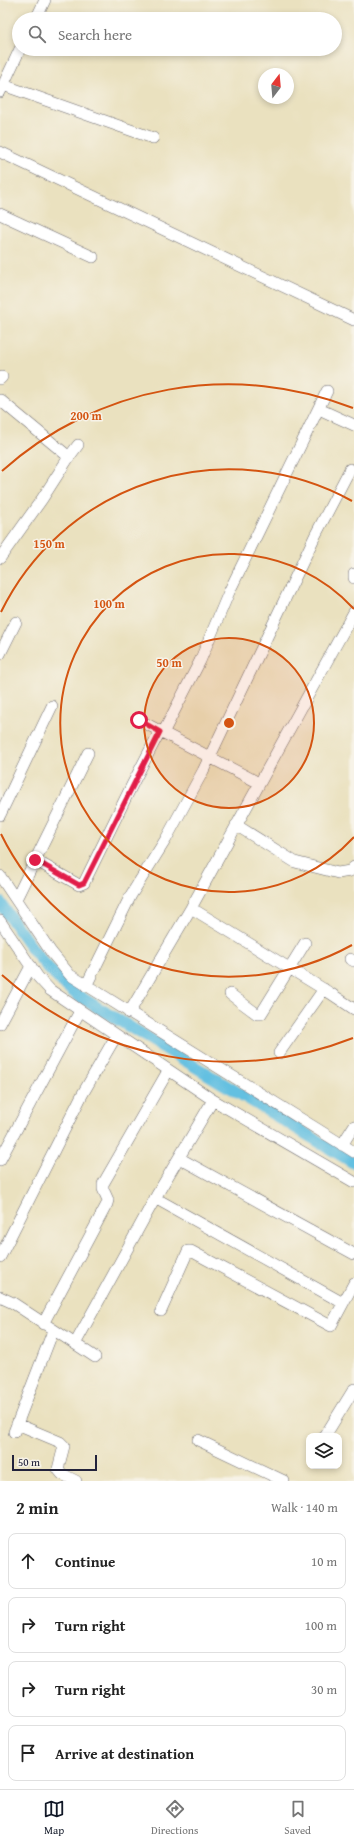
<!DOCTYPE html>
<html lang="en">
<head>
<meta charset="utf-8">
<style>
	body { margin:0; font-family:"Gentium Book Plus",serif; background:#f2f2f2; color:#222 }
	.controls { position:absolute; right:12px; bottom:12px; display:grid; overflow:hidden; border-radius:8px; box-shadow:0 2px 6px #0003 }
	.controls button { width:36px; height:36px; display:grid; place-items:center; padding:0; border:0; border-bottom:1px solid #e0e0e0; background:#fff; color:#222; font:20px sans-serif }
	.compass { position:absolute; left:258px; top:68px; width:36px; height:36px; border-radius:50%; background:#fff; box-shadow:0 2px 6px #0003; rotate:16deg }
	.scale { position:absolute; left:12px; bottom:10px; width:85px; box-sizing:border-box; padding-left:4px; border:2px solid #22223b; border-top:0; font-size:11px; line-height:14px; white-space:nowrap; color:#22223b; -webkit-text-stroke:3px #f7f3e8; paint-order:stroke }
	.stop { position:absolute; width:12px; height:12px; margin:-9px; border:3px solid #e11d48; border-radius:50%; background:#fff }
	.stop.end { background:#e11d48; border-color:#fff; box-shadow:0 1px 4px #0008 }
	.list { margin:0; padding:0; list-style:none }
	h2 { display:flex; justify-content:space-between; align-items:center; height:52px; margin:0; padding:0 16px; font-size:17px }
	h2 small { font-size:13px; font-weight:400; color:#767676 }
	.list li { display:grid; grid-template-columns:26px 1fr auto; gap:12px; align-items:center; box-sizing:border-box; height:56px; margin:0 8px 8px; padding:0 8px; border:1px solid #e0e0e0; border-radius:8px }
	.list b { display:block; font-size:15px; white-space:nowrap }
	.list em { font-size:13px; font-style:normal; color:#767676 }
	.icon { flex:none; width:22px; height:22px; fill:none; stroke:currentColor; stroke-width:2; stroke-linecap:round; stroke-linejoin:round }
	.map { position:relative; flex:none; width:354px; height:1481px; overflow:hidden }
	.search { position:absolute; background:#fff; box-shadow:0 2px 6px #0003; left:12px; right:12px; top:12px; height:44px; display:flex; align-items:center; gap:10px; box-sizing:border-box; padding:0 14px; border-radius:22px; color:#767676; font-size:15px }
	.sheet { height:308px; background:#fff }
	nav { display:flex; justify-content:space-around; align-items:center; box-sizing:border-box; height:56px; border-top:1px solid #e0e0e0; background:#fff; font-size:11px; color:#767676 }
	nav a { display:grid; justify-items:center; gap:2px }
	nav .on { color:#111827 }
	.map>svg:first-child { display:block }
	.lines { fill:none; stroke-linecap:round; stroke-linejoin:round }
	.canal { stroke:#63c0e1; stroke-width:12 }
	.minor-casing { stroke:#686569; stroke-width:12 }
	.minor { stroke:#fff; stroke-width:11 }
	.route { stroke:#e11d48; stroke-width:5 }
	.ring { fill:none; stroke:#d45411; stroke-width:2 }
	.centre { fill:#d45411; stroke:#f7f3e8; stroke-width:2 }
	.ring-label { font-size:12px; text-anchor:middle; font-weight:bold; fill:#d45411; stroke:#f7f3e8; stroke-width:3; stroke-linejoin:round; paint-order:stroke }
</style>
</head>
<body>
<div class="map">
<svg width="354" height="1481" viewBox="0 0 354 1481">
	<rect width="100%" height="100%" fill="#f7f3e8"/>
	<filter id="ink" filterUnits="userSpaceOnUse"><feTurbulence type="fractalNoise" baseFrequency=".025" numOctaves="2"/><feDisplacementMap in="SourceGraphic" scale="8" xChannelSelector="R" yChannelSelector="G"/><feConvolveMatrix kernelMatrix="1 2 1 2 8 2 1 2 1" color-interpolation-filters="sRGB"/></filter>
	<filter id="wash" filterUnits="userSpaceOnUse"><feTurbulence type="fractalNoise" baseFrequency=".012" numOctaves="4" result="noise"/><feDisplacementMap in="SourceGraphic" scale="16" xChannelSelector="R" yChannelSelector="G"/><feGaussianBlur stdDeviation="0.9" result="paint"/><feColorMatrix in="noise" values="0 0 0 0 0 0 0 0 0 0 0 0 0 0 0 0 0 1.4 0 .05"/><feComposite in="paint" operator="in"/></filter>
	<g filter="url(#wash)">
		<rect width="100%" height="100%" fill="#eae1bf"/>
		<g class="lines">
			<path class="canal" d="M0 902C23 936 44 970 77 995L354 1163"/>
		</g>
	</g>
	<g filter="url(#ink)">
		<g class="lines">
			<defs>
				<path id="minor" d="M36 19 45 0
					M3 85 153 138
					M0 92 20 49
					M0 152 354 320
					M0 214 93 257
					M0 379 2 377
					M0 400 69 457
					M319 409 354 425
					M0 558 42 499 69 457 78 445
					M354 574V578
					M0 654 16 622
					M139 720 259 783
					M163 733 200 661 229 592 327 391
					M0 815 52 706
					M236 825 295 862 338 873 350 871 354 867
					M35 860 79 885 84 883 133 783 160 731
					M0 876 51 952 70 975 354 1152
					M16 899 88 753
					M191 908 330 993 354 1009
					M0 921 38 977 50 990 213 1100 354 1182
					M350 959 354 961
					M86 986 131 895 166 839 203 771 315 536 350 469
					M230 994 257 1014H261L305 943
					M129 1013 191 908 354 612
					M0 1024 31 966
					M279 1053 324 989
					M342 1145 354 1126
					M179 1158 354 1254
					M0 1160 80 1011
					M155 1198 343 1303
					M0 1257 82 1095 116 1036
					M0 1297 13 1303 95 1357
					M161 1311 188 1251H191L331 1326 354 1283
					M43 1324 107 1204 108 1200 103 1189V1184L168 1071
					M75 1344 158 1193 213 1100
					M17 1424 60 1442 64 1446 58 1469 62 1474 76 1481
					M14 1432 53 1331
					M325 1436 354 1389
					M198 1440 284 1481"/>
			</defs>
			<use href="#minor" class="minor-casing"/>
			<use href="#minor" class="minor"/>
		</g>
	</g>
	<g class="lines" filter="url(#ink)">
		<path class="route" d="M35 860 79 885 84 883 160 732 139 720"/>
	</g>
	<circle cx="229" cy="723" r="85" fill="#d45411" fill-opacity=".12"/>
	<g class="ring">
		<circle cx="229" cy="723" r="85"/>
		<path d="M354 837A169 169 0 1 1 354 609"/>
		<path d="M352 945A254 254 0 0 1 1 834M1 612A254 254 0 0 1 352 501"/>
		<path d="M353 1038A339 339 0 0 1 2 975M2 471A339 339 0 0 1 353 408"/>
	</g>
	<circle cx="229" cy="723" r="6" class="centre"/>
	<g class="ring-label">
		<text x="86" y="420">200 m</text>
		<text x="49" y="548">150 m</text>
		<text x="109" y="608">100 m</text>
		<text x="169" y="667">50 m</text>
	</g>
</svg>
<div class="controls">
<button><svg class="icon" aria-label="layers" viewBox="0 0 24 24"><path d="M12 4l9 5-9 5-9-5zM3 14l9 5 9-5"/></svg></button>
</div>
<svg class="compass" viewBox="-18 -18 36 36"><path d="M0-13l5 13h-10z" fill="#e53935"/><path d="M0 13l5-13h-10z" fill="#767676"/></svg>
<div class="scale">50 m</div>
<div class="stop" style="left:139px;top:720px"></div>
<div class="stop end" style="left:35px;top:860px"></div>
<div class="search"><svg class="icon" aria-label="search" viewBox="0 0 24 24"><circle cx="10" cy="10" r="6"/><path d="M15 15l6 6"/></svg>Search here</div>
</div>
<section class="sheet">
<h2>2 min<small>Walk · 140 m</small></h2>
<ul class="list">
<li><svg class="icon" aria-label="ahead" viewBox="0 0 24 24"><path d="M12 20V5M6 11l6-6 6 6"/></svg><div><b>Continue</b></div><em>10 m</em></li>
<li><svg class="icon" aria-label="right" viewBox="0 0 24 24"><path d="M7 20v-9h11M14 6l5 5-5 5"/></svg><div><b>Turn right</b></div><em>100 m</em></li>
<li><svg class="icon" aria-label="right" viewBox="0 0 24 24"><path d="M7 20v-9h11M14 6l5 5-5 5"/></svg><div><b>Turn right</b></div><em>30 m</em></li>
<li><svg class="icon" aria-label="arrive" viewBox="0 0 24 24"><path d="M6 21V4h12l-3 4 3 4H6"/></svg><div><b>Arrive at destination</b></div></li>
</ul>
</section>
<nav>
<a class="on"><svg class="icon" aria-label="map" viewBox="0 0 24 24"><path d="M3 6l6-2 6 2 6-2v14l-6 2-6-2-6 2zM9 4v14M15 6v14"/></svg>Map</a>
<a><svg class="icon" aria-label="directions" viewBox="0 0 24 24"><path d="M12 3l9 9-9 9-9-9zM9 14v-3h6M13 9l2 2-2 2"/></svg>Directions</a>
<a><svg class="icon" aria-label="saved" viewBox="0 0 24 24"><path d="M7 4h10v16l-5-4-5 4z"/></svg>Saved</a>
</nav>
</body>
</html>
